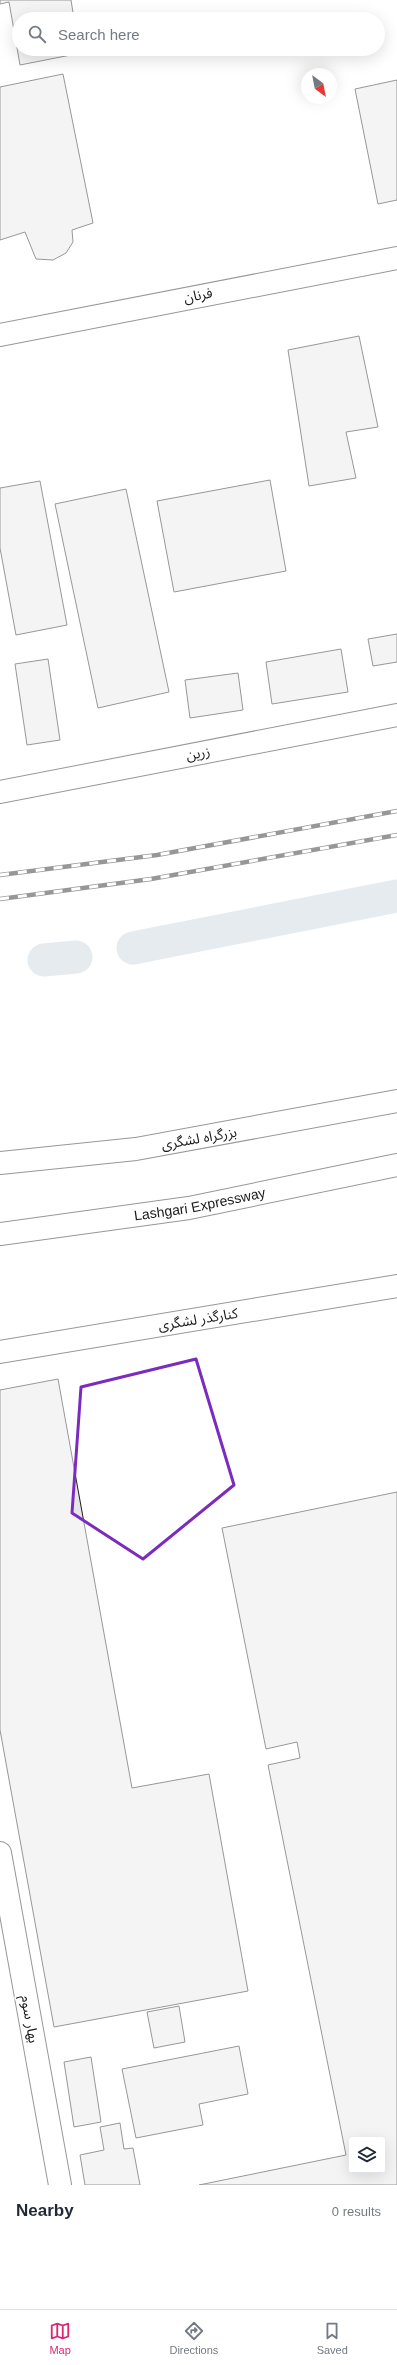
<!DOCTYPE html>
<html lang="en">
<head>
<meta charset="utf-8">
<style>
	body { margin:0; font-family:Arial,"Noto Sans Arabic",sans-serif; background:#f2f2f3; color:#1f2937 }
	.controls { position:absolute; right:12px; bottom:12px; display:grid; overflow:hidden; border-radius:4px; box-shadow:0 4px 16px #0002 }
	.controls button { width:36px; height:36px; display:grid; place-items:center; padding:0; border:0; border-bottom:1px solid #e0e1e3; background:#fff; color:#1f2937; font:20px sans-serif }
	.compass { position:absolute; left:301px; top:68px; width:36px; height:36px; border-radius:50%; background:#fff; box-shadow:0 4px 16px #0002; rotate:148deg }
	.list { margin:0; padding:0; list-style:none }
	h2 { display:flex; justify-content:space-between; align-items:center; height:52px; margin:0; padding:0 16px; font-size:17px }
	h2 small { font-size:13px; font-weight:400; color:#747a83 }
	.icon { flex:none; width:22px; height:22px; fill:none; stroke:currentColor; stroke-width:2; stroke-linecap:round; stroke-linejoin:round }
	.map { position:relative; flex:none; width:397px; height:2185px; overflow:hidden }
	.search { position:absolute; background:#fff; box-shadow:0 4px 16px #0002; left:12px; right:12px; top:12px; height:44px; display:flex; align-items:center; gap:10px; box-sizing:border-box; padding:0 14px; border-radius:22px; color:#747a83; font-size:15px }
	.sheet { height:124px; background:#fff }
	nav { display:flex; justify-content:space-around; align-items:center; box-sizing:border-box; height:56px; border-top:1px solid #e0e1e3; background:#fff; font-size:11px; color:#747a83 }
	nav a { display:grid; justify-items:center; gap:2px }
	nav .on { color:#db2777 }
	.map>svg:first-child { display:block }
	.lines { fill:none; stroke-linecap:round; stroke-linejoin:round }
	.canal { stroke:#c6d2dc; stroke-width:33 }
	.building { fill:#e6e6e6; stroke:#1a1a1a; fill-rule:evenodd }
	.street-casing { stroke:#1a1a1a; stroke-width:24 }
	.secondary-casing { stroke:#1a1a1a; stroke-width:24 }
	.primary-casing { stroke:#1a1a1a; stroke-width:24 }
	.highway-casing { stroke:#1a1a1a; stroke-width:24 }
	.street { stroke:#fff; stroke-width:22 }
	.secondary { stroke:#fff; stroke-width:22 }
	.primary { stroke:#fff; stroke-width:22 }
	.highway { stroke:#fff; stroke-width:22 }
	.rail-casing { stroke:#1a1a1a; stroke-width:4.5 }
	.rail { stroke:#fff; stroke-width:3; stroke-dasharray:9; stroke-linecap:butt }
	.marked { fill:none; stroke:#7b2cbf; stroke-width:3; stroke-linejoin:round }
	.labels { text-anchor:middle; stroke-width:3; stroke-linejoin:round; paint-order:stroke }
	.street-label { font-size:14px; fill:#1a1a1a; stroke:#fff }
</style>
</head>
<body>
<div class="map">
<svg width="397" height="2185" viewBox="0 0 397 2185">
	<rect width="100%" height="100%" fill="#fff"/>
	<g class="lines">
		<path class="canal" d="M133 948 397 896
			M44 960 76 957"/>
	</g>
	<path class="building" d="M0 0H71L74 19H19V49H80L81 53 20 65 9 2 0 4Z
		M63 74 93 223 72 230 73 242 66 253 53 260 36 259 25 232 0 240V87Z
		M397 80V200L378 204 355 89Z
		M359 336 378 427 346 432 356 478 309 486 288 350Z
		M270 480 286 571 174 592 157 501Z
		M40 481 67 625 16 635 0 548V488Z
		M126 489 169 692 98 708 55 504Z
		M397 634V662L373 666 368 639Z
		M341 649 348 692 272 704 266 662Z
		M48 659 60 740 27 745 15 664Z
		M238 673 243 710 190 718 185 680Z
		M58 1379 132 1788 209 1774 248 1991 54 2027 0 1730V1390Z
		M397 1492V2185H199L346 2155 268 1765 300 1758 297 1742 266 1749 222 1528ZM352 2140H382V2170H352Z
		M179 2006 185 2042 154 2048 147 2012Z
		M239 2046 248 2094 199 2104 203 2125 136 2138 122 2069Z
		M91 2057 101 2122 74 2127 64 2062Z
		M120 2123 124 2149 133 2148 140 2185H85L80 2155 104 2150 100 2127Z"/>
	<g class="lines">
		<defs>
			<path id="street" d="M0 792 397 715"/>
			<path id="secondary" d="M0 335 397 258
				M0 1853 60 2185"/>
			<path id="primary" d="M0 1352 397 1286"/>
			<g id="highway">
				<path d="M0 1163 136 1149 397 1101"/>
				<path id="s1" d="M0 1234 189 1208 397 1165"/>
			</g>
		</defs>
		<use href="#street" class="street-casing"/>
		<use href="#secondary" class="secondary-casing"/>
		<use href="#primary" class="primary-casing"/>
		<use href="#highway" class="highway-casing"/>
		<use href="#street" class="street"/>
		<use href="#secondary" class="secondary"/>
		<use href="#primary" class="primary"/>
		<use href="#highway" class="highway"/>
		<defs>
			<path id="rail" d="M0 875 157 855 397 811
				M0 899 151 879 397 835"/>
		</defs>
		<use href="#rail" class="rail-casing"/>
		<use href="#rail" class="rail"/>
	</g>
	<path d="M0 0H397V2185H0ZM196 1359 234 1485 143 1559 72 1513 81 1387Z" fill="#fff" fill-opacity=".55" fill-rule="evenodd"/>
	<path class="marked" d="M196 1359 234 1485 143 1559 72 1513 81 1387Z"/>
	<g class="labels">
		<g class="street-label">
			<text transform="translate(198 295) rotate(-11)" y="5">فرنان</text>
			<text transform="translate(198 753) rotate(-11)" y="5">زرین</text>
			<text transform="translate(199 1138) rotate(-10)" y="5">بزرگراه لشگری</text>
			<text dy="5" stroke="none"><textPath href="#s1" startOffset="202">Lashgari Expressway</textPath></text>
			<text transform="translate(198 1319) rotate(-9)" y="5">کنارگذر لشگری</text>
			<text transform="translate(30 2019) rotate(80)" y="5">بهار سوم</text>
		</g>
	</g>
</svg>
<div class="controls">
<button><svg class="icon" aria-label="layers" viewBox="0 0 24 24"><path d="M12 4l9 5-9 5-9-5zM3 14l9 5 9-5"/></svg></button>
</div>
<svg class="compass" viewBox="-18 -18 36 36"><path d="M0-13l5 13h-10z" fill="#e53935"/><path d="M0 13l5-13h-10z" fill="#747a83"/></svg>
<div class="search"><svg class="icon" aria-label="search" viewBox="0 0 24 24"><circle cx="10" cy="10" r="6"/><path d="M15 15l6 6"/></svg>Search here</div>
</div>
<section class="sheet">
<h2>Nearby<small>0 results</small></h2>
<ul class="list">
</ul>
</section>
<nav>
<a class="on"><svg class="icon" aria-label="map" viewBox="0 0 24 24"><path d="M3 6l6-2 6 2 6-2v14l-6 2-6-2-6 2zM9 4v14M15 6v14"/></svg>Map</a>
<a><svg class="icon" aria-label="directions" viewBox="0 0 24 24"><path d="M12 3l9 9-9 9-9-9zM9 14v-3h6M13 9l2 2-2 2"/></svg>Directions</a>
<a><svg class="icon" aria-label="saved" viewBox="0 0 24 24"><path d="M7 4h10v16l-5-4-5 4z"/></svg>Saved</a>
</nav>
</body>
</html>
